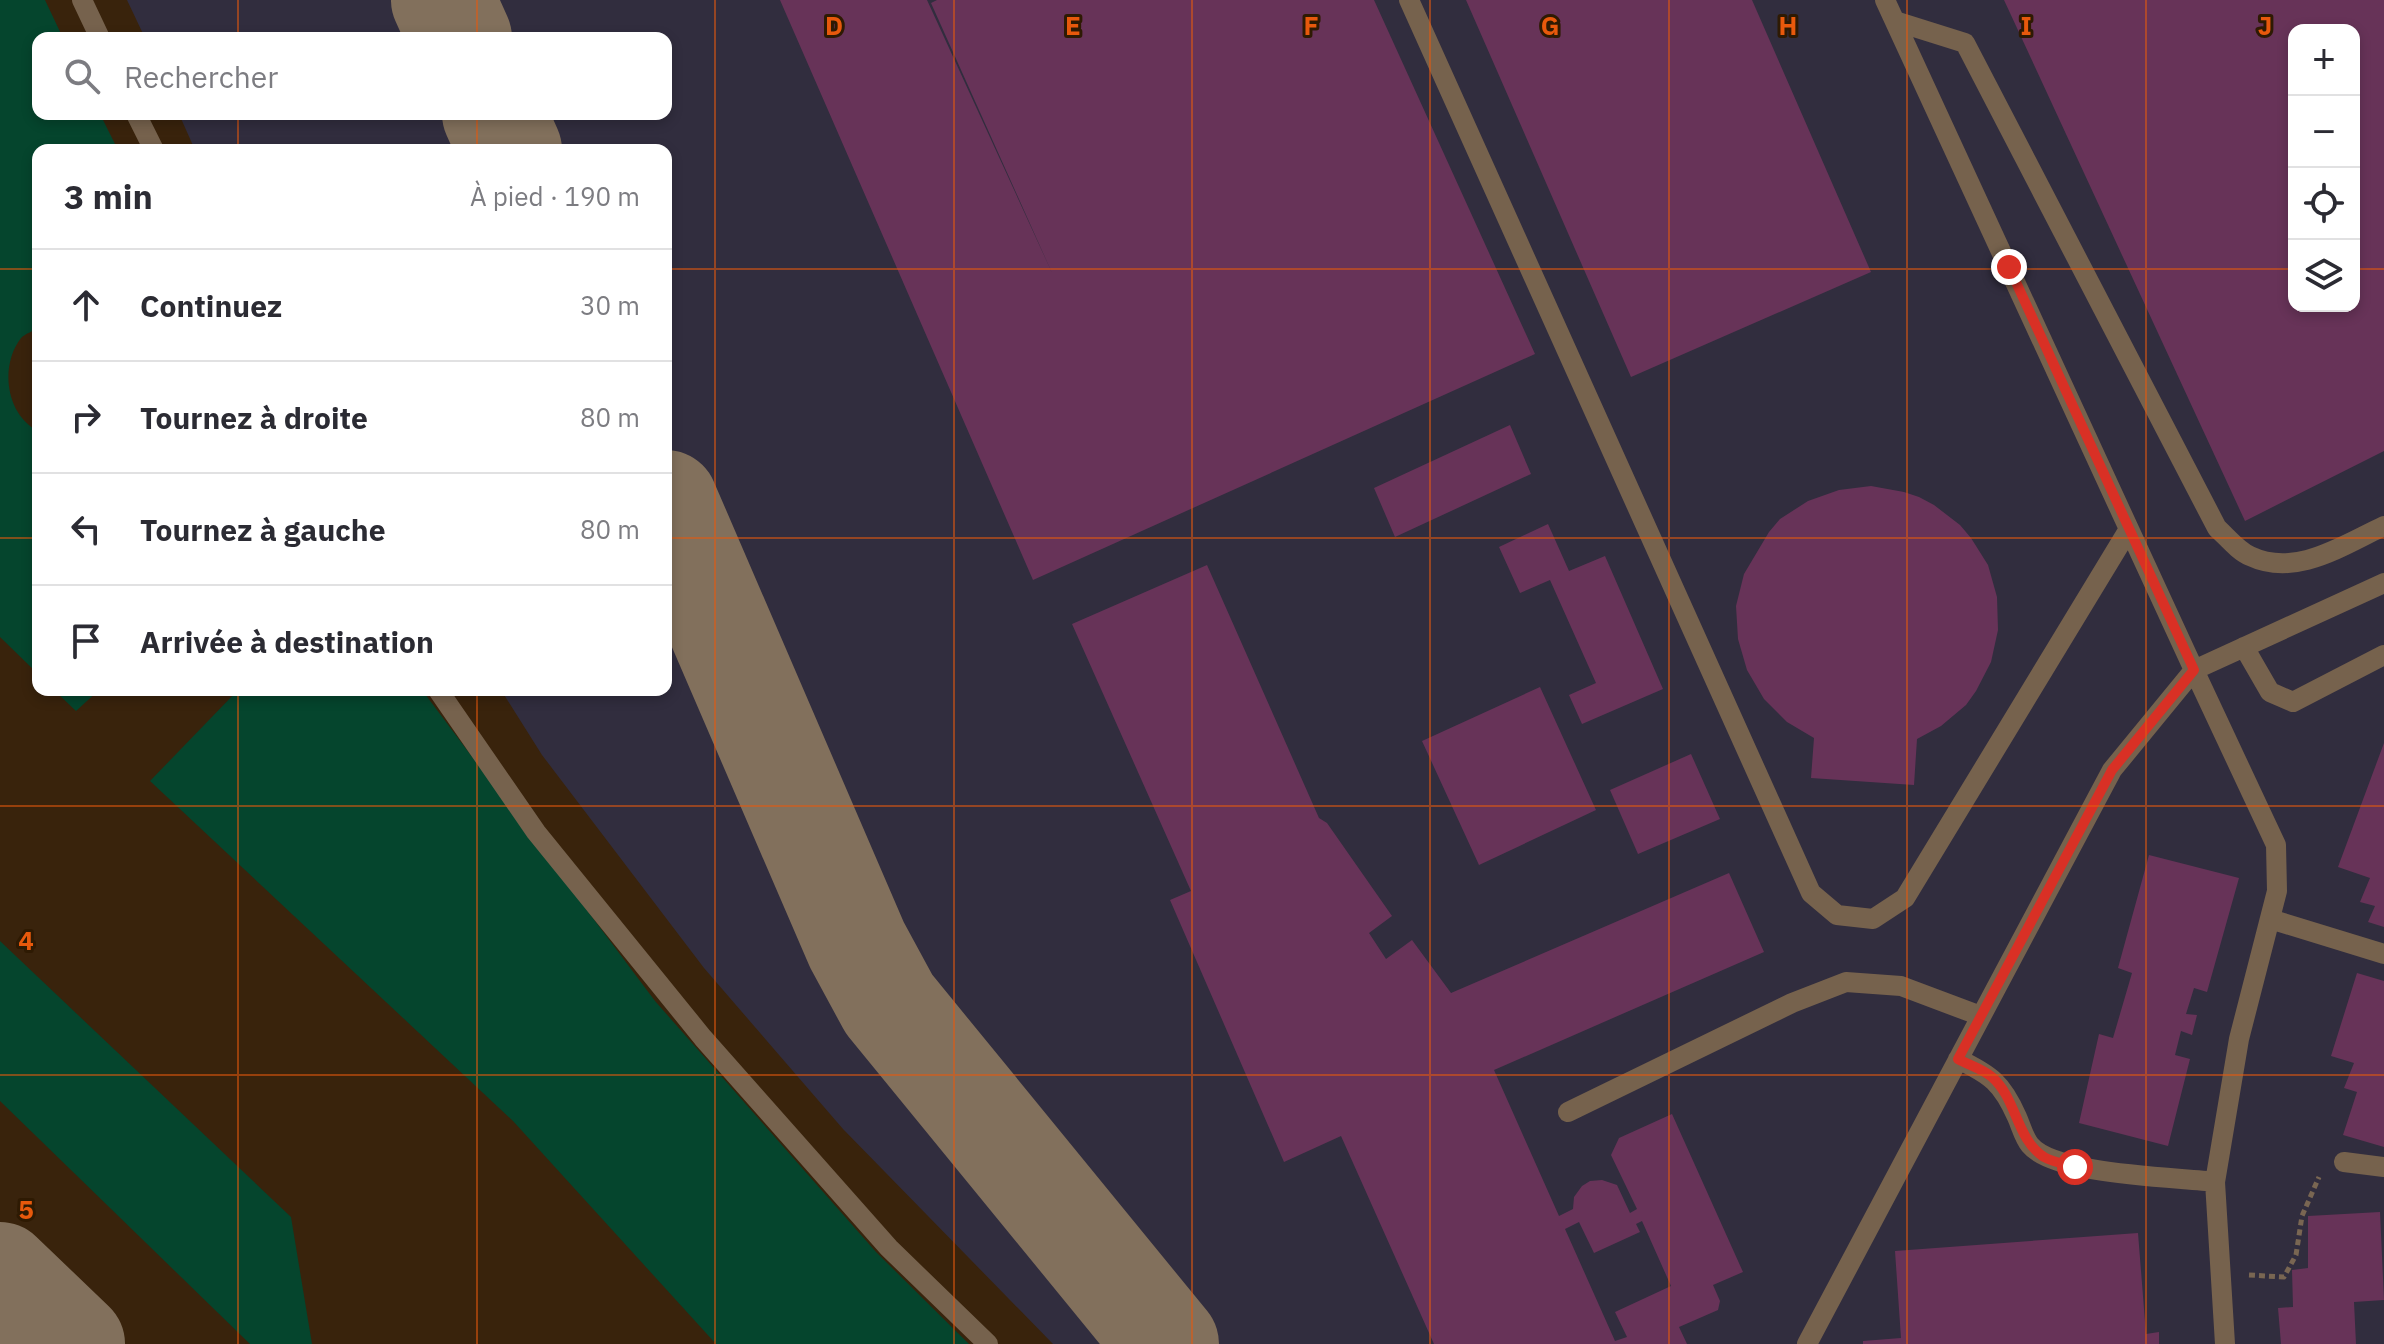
<!DOCTYPE html>
<html lang="fr">
<head>
<meta charset="utf-8">
<style>
	body { margin:0; font-family:"IBM Plex Sans",sans-serif; background:#f2f2f3; color:#2b2b33 }
	.controls { position:absolute; right:24px; top:24px; display:grid; overflow:hidden; border-radius:16px; box-shadow:0 4px 12px #0003 }
	.controls button { width:72px; height:72px; display:grid; place-items:center; padding:0; border:0; border-bottom:2px solid #e1e1e2; background:#fff; color:#2b2b33; font:40px sans-serif }
	.stop { position:absolute; width:24px; height:24px; margin:-18px; border:6px solid #d93025; border-radius:50%; background:#fff }
	.stop.end { background:#d93025; border-color:#fff; box-shadow:0 2px 8px #0008 }
	.list { margin:0; padding:0; list-style:none }
	h2 { display:flex; justify-content:space-between; align-items:center; height:104px; margin:0; padding:0 32px; font-size:34px }
	h2 small { font-size:26px; font-weight:400; color:#7c7c81 }
	.list li { display:grid; grid-template-columns:52px 1fr auto; gap:24px; align-items:center; box-sizing:border-box; height:112px; padding:0 32px; border-top:2px solid #e1e1e2 }
	.list b { display:block; font-size:30px; white-space:nowrap }
	.list em { font-size:26px; font-style:normal; color:#7c7c81 }
	.icon { flex:none; width:44px; height:44px; fill:none; stroke:currentColor; stroke-width:2; stroke-linecap:round; stroke-linejoin:round }
	.map { position:relative; flex:none; width:2384px; height:1344px; overflow:hidden }
	.search { position:absolute; background:#fff; box-shadow:0 4px 12px #0003; left:32px; top:32px; width:640px; height:88px; display:flex; align-items:center; gap:20px; box-sizing:border-box; padding:0 28px; border-radius:16px; color:#7c7c81; font-size:30px }
	.panel { position:absolute; background:#fff; box-shadow:0 4px 12px #0003; left:32px; top:144px; width:640px; height:552px; border-radius:16px }
	.map>svg:first-child { display:block }
	.industrial { fill:#312d3e; fill-rule:evenodd }
	.green { fill:#05452d }
	.lines { fill:none; stroke-linecap:round; stroke-linejoin:round }
	.taxiway { stroke:#82705c; stroke-width:104 }
	.building { fill:#673358; fill-rule:evenodd }
	.path { stroke:#796652; stroke-width:5; stroke-dasharray:6 4; stroke-linecap:butt }
	.minor { stroke:#76624d; stroke-width:20 }
	.route { stroke:#d93025; stroke-width:10 }
	.grid { fill:none; stroke:#e8590c; stroke-width:2; stroke-opacity:0.55 }
	.grid-label { font-size:26px; text-anchor:middle; font-weight:bold; fill:#e8590c; stroke:#2e1a03; stroke-width:6; stroke-linejoin:round; paint-order:stroke }
</style>
</head>
<body>
<div class="map">
<svg width="2384" height="1344" viewBox="0 0 2384 1344">
	<rect width="100%" height="100%" fill="#39230c"/>
	<path class="industrial" d="M127 0H2384V1344H1053L843 1129 704 968 542 755 501 690H666V150H195L179 114H666V38H145ZM2294 30H2354V306H2294Z"/>
	<path class="green" d="M0 0H45L63 38H38V114H100L118 150H38V328C33 331 25 334 21 338 0 365 5 414 38 431V674L0 637Z
		M54 690H99L76 711Z
		M238 690H422L655 1001 876 1252 969 1344H716L513 1121 150 781Z
		M0 941 291 1217 312 1344H250L0 1101Z"/>
	<g class="lines">
		<path class="taxiway" d="M443 0 460 38
			M494 114 510 150
			M666 502 857 945 889 1004 1167 1344
			M0 1274 73 1344"/>
	</g>
	<path class="building" d="M780 0H927L1053 275 931 3 937 0H1374L1535 354 1033 580Z
		M1466 0H1752L1871 272 1631 377Z
		M2004 0H2384V451L2245 521ZM2294 30H2354V306H2294Z
		M1510 425 1531 474 1395 537 1374 488Z
		M1871 486 1904 492 1919 497 1934 505 1960 525 1971 538 1988 565 1997 597 1998 630 1991 662 1976 691 1966 705 1941 726 1917 739 1914 785 1811 778 1814 738 1787 722 1764 699 1747 670 1738 639 1736 606 1744 574 1769 532 1780 519 1808 501 1839 490Z
		M1548 524 1569 571 1605 556 1663 689 1582 724 1569 695 1596 683 1550 580 1520 593 1499 547Z
		M1207 565 1319 818 1327 823 1392 916 1369 933 1386 959 1412 940 1451 993 1729 873 1764 952 1494 1070 1559 1216 1573 1209 1574 1197 1582 1186 1590 1181 1602 1180 1617 1185 1630 1213 1637 1209 1611 1155 1619 1138 1672 1114 1743 1272 1713 1285 1720 1301 1718 1310 1679 1327 1687 1344H1434L1341 1136 1284 1162 1170 900 1191 891 1072 624ZM1642 1221 1671 1286 1615 1312 1627 1337 1615 1341 1565 1229 1579 1222 1594 1253 1640 1232 1636 1224Z
		M1540 687 1596 810 1479 865 1422 741Z
		M2384 743V927L2368 922 2375 906 2360 902 2370 878 2338 867Z
		M1691 754 1720 819 1638 854 1610 790Z
		M2149 855 2239 878 2207 992 2194 988 2186 1014 2197 1015 2192 1035 2181 1031 2175 1055 2190 1059 2168 1146 2079 1123 2099 1034 2113 1038 2132 973 2118 968Z
		M2357 973 2384 981V1147L2343 1135 2357 1092 2344 1088 2354 1063 2331 1056Z
		M2380 1212 2384 1300 2354 1302 2356 1344H2281L2278 1308 2293 1307 2292 1270 2308 1268V1216Z
		M2138 1233 2146 1334 2159 1332V1344H1863V1341L1901 1338 1895 1251Z"/>
	<g class="lines">
		<path class="path" d="M2249 1275 2284 1277 2296 1255 2302 1216 2319 1177"/>
		<path class="minor" d="M82 0 100 38
			M1409 0 1811 893 1837 915 1873 919 1905 898 2129 529
			M1885 0 2194 670 2384 583
			M1895 21 1965 43 2217 528C2227 537 2238 551 2250 556 2296 578 2343 545 2384 526
			M136 114 154 150
			M2244 647 2270 692 2293 702 2384 655
			M438 690 536 832 703 1038 889 1248 988 1344
			M2270 919 2384 954
			M1958 1059C1991 1075 2002 1083 2017 1117 2021 1126 2024 1138 2030 1145 2054 1175 2175 1177 2215 1182
			M1568 1112 1792 1003 1846 982 1901 986 1981 1016
			M2344 1162 2384 1167
			M1807 1344 2112 770 2194 670 2276 845 2277 891 2239 1039 2215 1182 2225 1344"/>
	</g>
	<g class="lines">
		<path class="route" d="M2009 267 2194 670 2112 770 1958 1059C1969 1065 1983 1069 1992 1077 2017 1099 2016 1139 2044 1157 2053 1162 2065 1164 2075 1167"/>
	</g>
	<path class="grid" d="M238 0V38M477 0V38M715 0V1344M954 0V1344M1192 0V1344M1430 0V1344M1669 0V1344M1907 0V1344M2146 0V1344M238 114V150M477 114V150M0 269H38M666 269H2294M2354 269H2384M0 538H38M666 538H2384M238 690V1344M477 690V1344M0 806H2384M0 1075H2384"/>
	<g class="grid-label">
		<text x="834" y="35">D</text>
		<text x="1073" y="35">E</text>
		<text x="1311" y="35">F</text>
		<text x="1550" y="35">G</text>
		<text x="1788" y="35">H</text>
		<text x="2026" y="35">I</text>
		<text x="2265" y="35">J</text>
		<text x="26" y="950">4</text>
		<text x="26" y="1219">5</text>
	</g>
</svg>
<div class="controls">
<button>+</button>
<button>−</button>
<button><svg class="icon" aria-label="locate" viewBox="0 0 24 24"><circle cx="12" cy="12" r="6"/><path d="M12 2v4M12 18v4M2 12h4M18 12h4"/></svg></button>
<button><svg class="icon" aria-label="layers" viewBox="0 0 24 24"><path d="M12 4l9 5-9 5-9-5zM3 14l9 5 9-5"/></svg></button>
</div>
<div class="stop" style="left:2075px;top:1167px"></div>
<div class="stop end" style="left:2009px;top:267px"></div>
<div class="search"><svg class="icon" aria-label="search" viewBox="0 0 24 24"><circle cx="10" cy="10" r="6"/><path d="M15 15l6 6"/></svg>Rechercher</div>
<section class="panel">
<h2>3 min<small>À pied · 190 m</small></h2>
<ul class="list">
<li><svg class="icon" aria-label="ahead" viewBox="0 0 24 24"><path d="M12 20V5M6 11l6-6 6 6"/></svg><div><b>Continuez</b></div><em>30 m</em></li>
<li><svg class="icon" aria-label="right" viewBox="0 0 24 24"><path d="M7 20v-9h11M14 6l5 5-5 5"/></svg><div><b>Tournez à droite</b></div><em>80 m</em></li>
<li><svg class="icon" aria-label="left" viewBox="0 0 24 24"><path d="M17 20v-9H6M10 6l-5 5 5 5"/></svg><div><b>Tournez à gauche</b></div><em>80 m</em></li>
<li><svg class="icon" aria-label="arrive" viewBox="0 0 24 24"><path d="M6 21V4h12l-3 4 3 4H6"/></svg><div><b>Arrivée à destination</b></div></li>
</ul>
</section>
</div>
</body>
</html>
